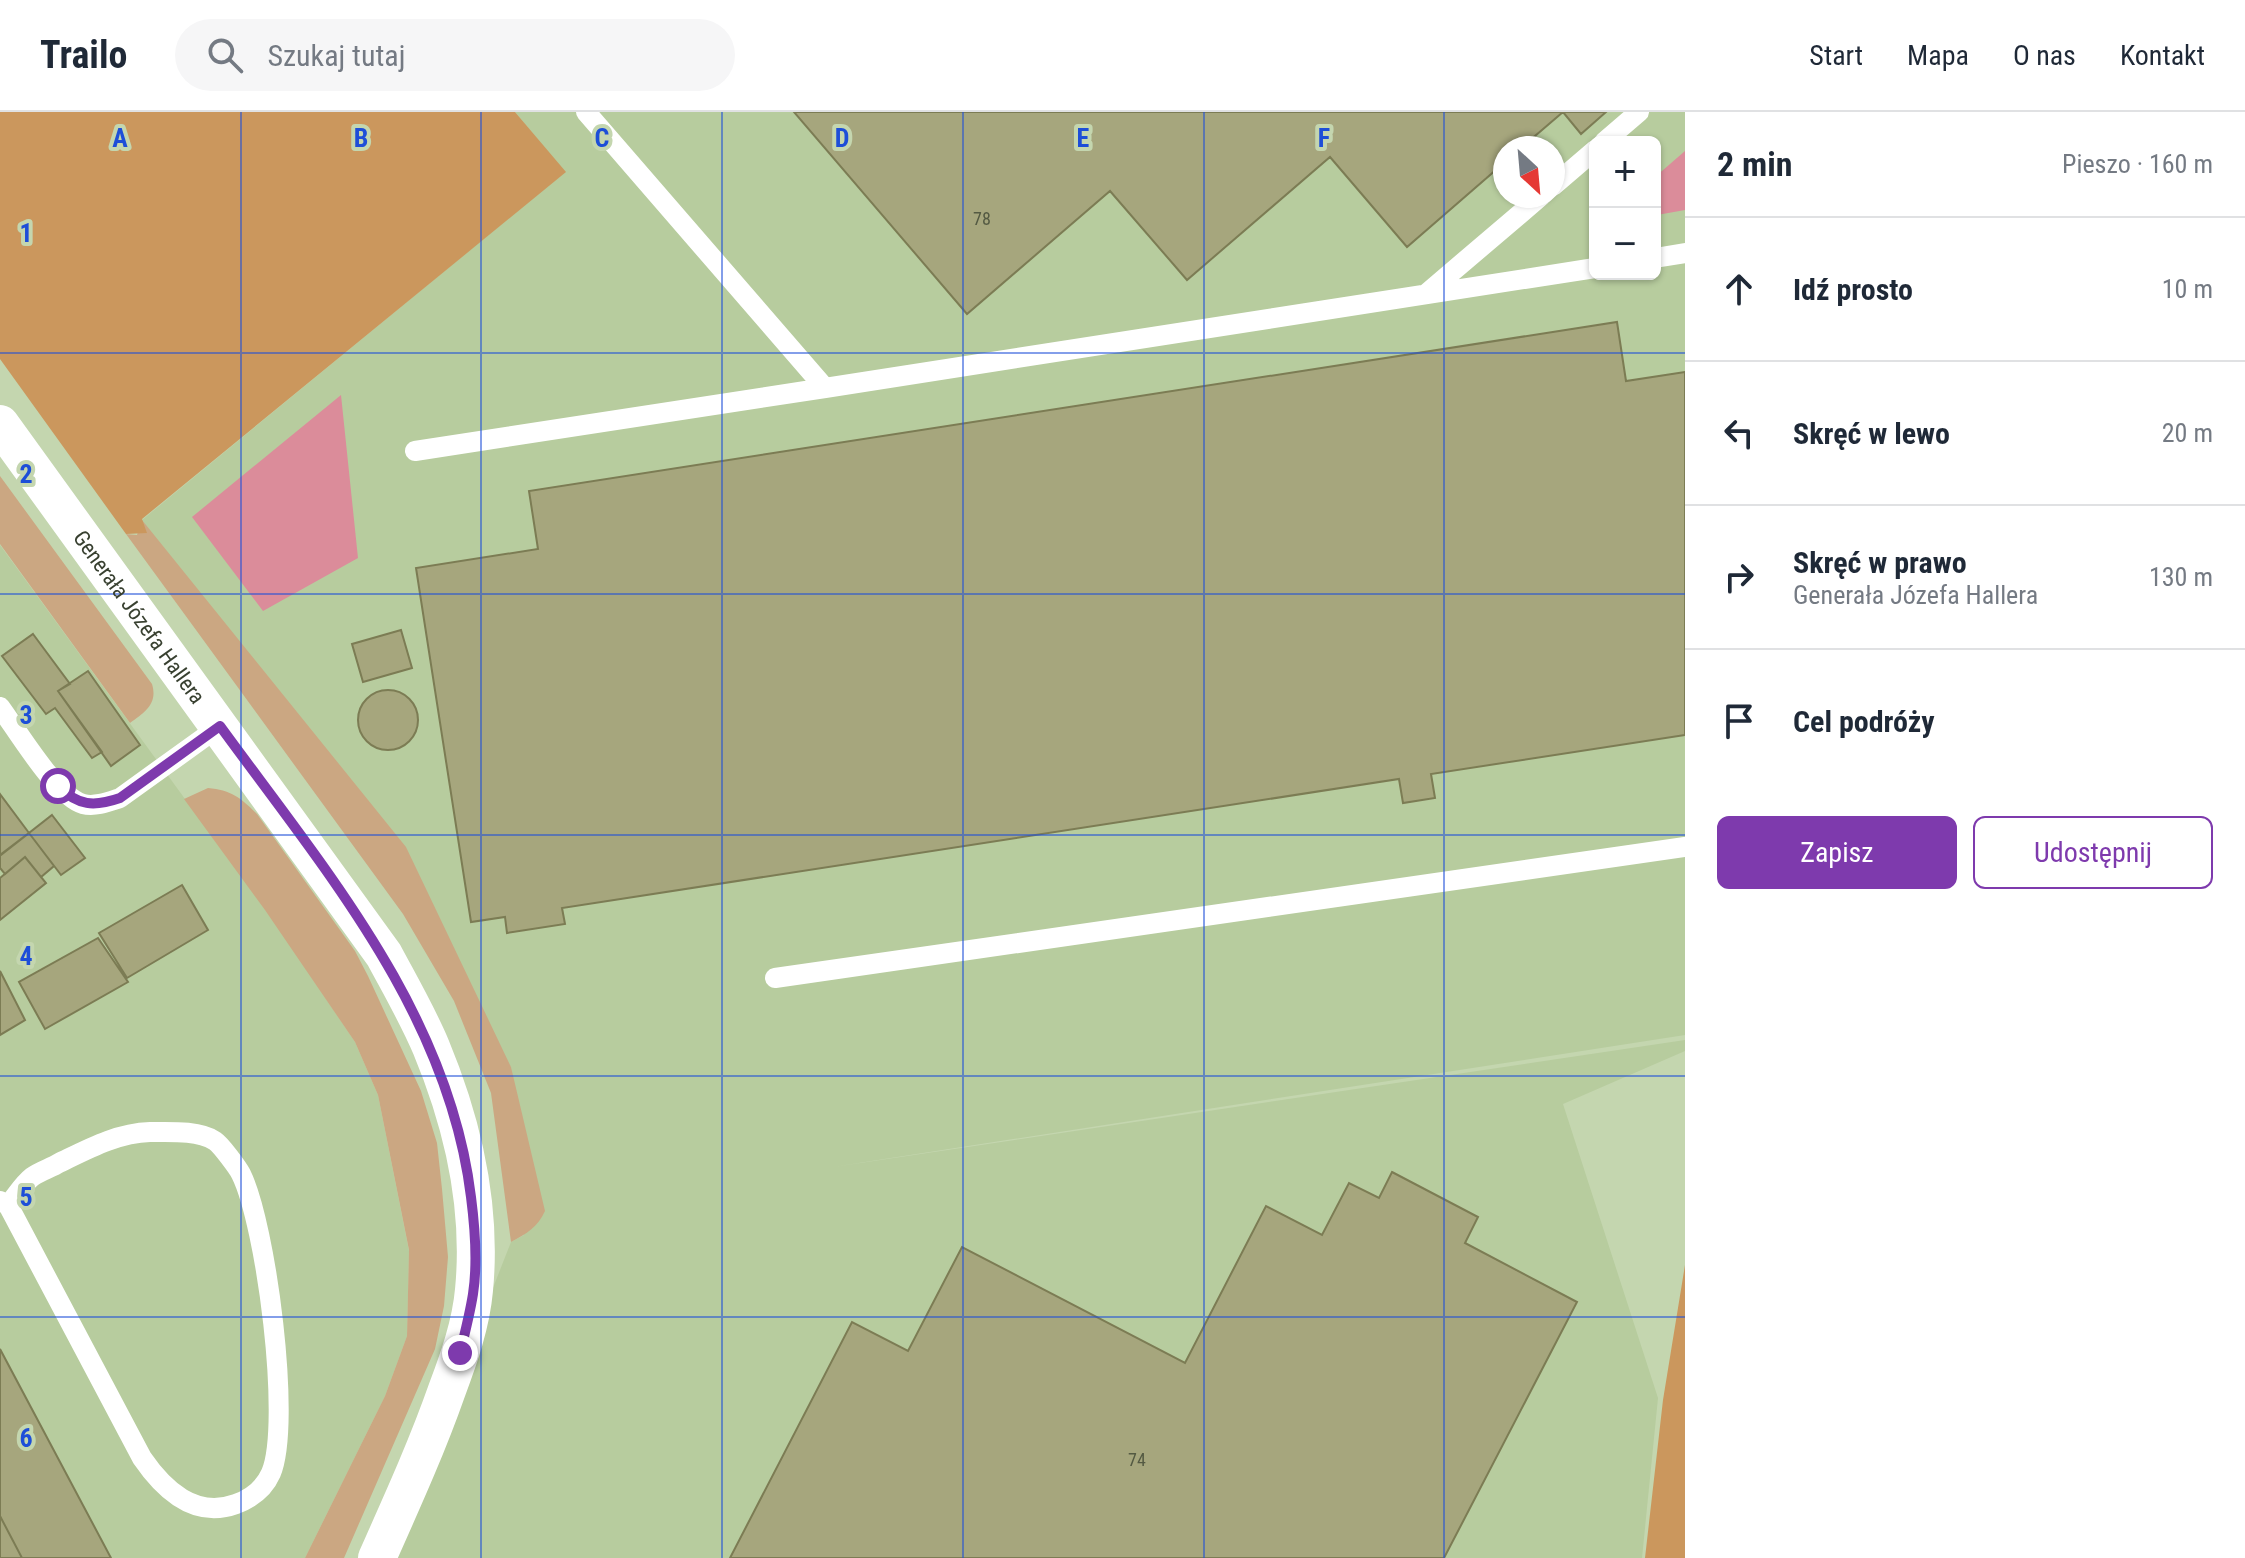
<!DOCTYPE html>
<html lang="pl">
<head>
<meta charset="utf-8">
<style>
	body { margin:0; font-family:"Roboto Condensed",sans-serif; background:#f6f6f7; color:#1f2937 }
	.controls { position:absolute; right:24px; top:24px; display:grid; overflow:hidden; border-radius:12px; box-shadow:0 2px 6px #0004 }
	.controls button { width:72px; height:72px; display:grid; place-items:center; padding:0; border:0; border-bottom:2px solid #e0e1e3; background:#fff; color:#1f2937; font:40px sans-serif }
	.compass { position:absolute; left:1493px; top:24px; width:72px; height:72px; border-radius:50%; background:#fff; box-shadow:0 2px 6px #0004; rotate:154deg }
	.stop { position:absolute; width:24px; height:24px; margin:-18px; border:6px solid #7e3aad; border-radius:50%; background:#fff }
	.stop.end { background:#7e3aad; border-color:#fff; box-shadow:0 2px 8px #0008 }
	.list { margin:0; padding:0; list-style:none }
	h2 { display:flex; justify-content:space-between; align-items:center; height:104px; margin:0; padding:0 32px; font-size:34px }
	h2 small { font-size:26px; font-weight:400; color:#747a83 }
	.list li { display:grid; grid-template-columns:52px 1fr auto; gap:24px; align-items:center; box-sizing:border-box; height:144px; padding:0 32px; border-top:2px solid #e0e1e3 }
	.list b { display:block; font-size:30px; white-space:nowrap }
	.list p { margin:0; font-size:26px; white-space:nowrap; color:#747a83 }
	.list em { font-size:26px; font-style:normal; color:#747a83 }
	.actions { display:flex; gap:16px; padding:24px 32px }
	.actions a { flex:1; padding:18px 0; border:2px solid #7e3aad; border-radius:12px; text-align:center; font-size:28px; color:#7e3aad }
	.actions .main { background:#7e3aad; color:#fff }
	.icon { flex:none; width:44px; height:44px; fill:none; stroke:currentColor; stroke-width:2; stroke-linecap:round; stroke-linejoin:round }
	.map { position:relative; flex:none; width:1685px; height:1446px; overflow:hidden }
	header { display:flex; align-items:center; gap:48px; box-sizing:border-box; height:112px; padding:0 40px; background:#fff; border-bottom:2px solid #e0e1e3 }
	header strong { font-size:38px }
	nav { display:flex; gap:44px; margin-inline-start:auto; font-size:28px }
	.search { width:560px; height:72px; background:#f6f6f7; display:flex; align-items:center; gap:20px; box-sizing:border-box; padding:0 28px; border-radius:44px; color:#747a83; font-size:30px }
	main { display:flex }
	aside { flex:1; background:#fff }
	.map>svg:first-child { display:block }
	.built { fill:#b7cc9e; fill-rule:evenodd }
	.green { fill:#cba782 }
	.forest { fill:#cb975d }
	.water { fill:#db8c9a }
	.building { fill:#a6a67d; stroke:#7c7c54; stroke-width:2 }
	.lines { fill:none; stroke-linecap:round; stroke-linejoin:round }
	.service { stroke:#fff; stroke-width:20 }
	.minor { stroke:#fff; stroke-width:38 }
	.route { stroke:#7e3aad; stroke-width:10 }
	.grid { fill:none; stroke:#1d4ed8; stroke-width:2; stroke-opacity:0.55 }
	.labels { text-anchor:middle; stroke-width:8; stroke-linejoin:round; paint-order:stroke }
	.number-label { font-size:18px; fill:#545a43 }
	.street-label { font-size:22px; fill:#384030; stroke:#c4d6af }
	.grid-label { font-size:26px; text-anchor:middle; font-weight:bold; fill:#1d4ed8; stroke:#c4d6af; stroke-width:8; stroke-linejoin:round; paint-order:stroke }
</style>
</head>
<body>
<header>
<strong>Trailo</strong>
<div class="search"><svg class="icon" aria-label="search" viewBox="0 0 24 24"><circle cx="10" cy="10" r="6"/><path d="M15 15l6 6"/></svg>Szukaj tutaj</div>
<nav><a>Start</a><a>Mapa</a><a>O nas</a><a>Kontakt</a></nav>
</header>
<main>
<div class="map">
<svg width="1685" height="1446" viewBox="0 0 1685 1446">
	<rect width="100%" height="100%" fill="#c4d6af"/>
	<path class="built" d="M515 0H1685V923L833 1055 1685 928V939L1563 992 1658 1286 1642 1446H387L511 1130 524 1123 511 955 142 408 565 60ZM1595 30H1655V162H1595ZM1505 36H1553V84H1505Z
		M0 433 271 805 355 930 378 983 409 1139 407 1224 385 1284 305 1446H0Z"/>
	<path class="green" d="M0 364 152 572C158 592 145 600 130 611L0 432Z
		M142 408 406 735 511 955 545 1099C538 1115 526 1122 511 1130L491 981 454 889 403 802 126 422 137 423Z
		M208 676C231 678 241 686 257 702L355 839 368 864 421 979 437 1031 442 1077 448 1145 444 1194 435 1237 344 1446H305L385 1284 407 1224 409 1138 378 983 355 930 265 798 184 687Z"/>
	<path class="forest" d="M0 0H515L566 60 142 407 147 421 126 422 0 247Z
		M1685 1153V1446H1645L1663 1288Z"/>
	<path class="water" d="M1685 39V98L1657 103 1655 65Z
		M341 283 358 446 263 499 192 405Z"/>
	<path class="building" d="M794 0H1606L1581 22 1563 0 1521 36H1505V50L1407 135 1330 45 1187 168 1110 79 967 202Z
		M1617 210 1626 269 1685 260V623L1431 662 1435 686 1403 691 1399 667 562 796 565 812 507 821 505 805 471 810 416 456 538 437 529 379Z
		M401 518 412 556 363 570 352 532Z
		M33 522 70 572 58 579 102 640 92 646 55 596 46 602 2 544Z
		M88 559 140 633 111 654 58 579Z
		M358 608a30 30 0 1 1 60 0a30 30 0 1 1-60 0Z
		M0 682 29 721 1 743 0 741Z
		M52 703 85 746 61 763 29 721Z
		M29 721 54 754 41 765 25 745 5 762 0 756V743Z
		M25 745 46 771 0 808V766Z
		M182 773 208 818 127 866 99 821Z
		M98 826 128 870 45 917 19 870Z
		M0 859 25 908 0 923Z
		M1392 1060 1478 1105 1465 1131 1577 1190 1444 1446H730L852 1210 908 1239 962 1135 1185 1251 1266 1094 1322 1123 1349 1071 1379 1086Z
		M0 1237 111 1446H22L0 1404Z
		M0 1404 22 1446H0Z"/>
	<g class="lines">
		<path class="service" d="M586 0 825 276 1595 156
			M1604 30 1639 0
			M1553 74 1595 38
			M1655 146 1685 141
			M1426 182 1541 84
			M415 339 825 276
			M0 595C17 618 57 685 83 692 95 695 108 690 120 686L220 614
			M775 866 1685 735
			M0 1089 8 1093 142 1346C164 1378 195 1407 236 1392 252 1386 264 1377 271 1361 292 1311 266 1112 241 1062 238 1056 221 1033 215 1029 199 1018 168 1020 150 1020 117 1021 88 1037 59 1051 51 1056 40 1059 32 1065 23 1072 16 1084 8 1093"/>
		<path class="minor" id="s1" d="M0 312 384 843C400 873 418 904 431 935 463 1012 482 1095 474 1178 471 1212 459 1246 447 1278 427 1335 402 1390 377 1446"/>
	</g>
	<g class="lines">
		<path class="route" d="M58 674C78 694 94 695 120 686L220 614C325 758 449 902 471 1085 475 1116 478 1150 473 1182 470 1201 465 1221 460 1241"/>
	</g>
	<path class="grid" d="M241 0V1446M481 0V1446M722 0V1446M963 0V1446M1204 0V1446M1444 0V1446M0 241H1685M0 482H1685M0 723H1685M0 964H1685M0 1205H1685"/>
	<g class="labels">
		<g class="number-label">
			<text x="982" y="113">78</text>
			<text x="1137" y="1354">74</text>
		</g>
		<g class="street-label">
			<text dy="8" stroke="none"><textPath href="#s1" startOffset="238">Generała Józefa Hallera</textPath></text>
		</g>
	</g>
	<g class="grid-label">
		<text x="120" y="35">A</text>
		<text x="361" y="35">B</text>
		<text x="602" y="35">C</text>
		<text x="842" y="35">D</text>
		<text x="1083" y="35">E</text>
		<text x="1324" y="35">F</text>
		<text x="26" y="130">1</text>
		<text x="26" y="371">2</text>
		<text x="26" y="612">3</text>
		<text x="26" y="853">4</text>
		<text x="26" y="1094">5</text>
		<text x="26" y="1335">6</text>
	</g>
</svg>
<div class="controls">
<button>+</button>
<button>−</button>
</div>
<svg class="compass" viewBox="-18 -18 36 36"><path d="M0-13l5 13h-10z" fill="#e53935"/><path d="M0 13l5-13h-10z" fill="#747a83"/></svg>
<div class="stop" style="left:58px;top:674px"></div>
<div class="stop end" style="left:460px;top:1241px"></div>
</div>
<aside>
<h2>2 min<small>Pieszo · 160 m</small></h2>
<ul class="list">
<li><svg class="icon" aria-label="ahead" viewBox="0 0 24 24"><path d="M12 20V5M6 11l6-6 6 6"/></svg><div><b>Idź prosto</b></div><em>10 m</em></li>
<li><svg class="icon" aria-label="left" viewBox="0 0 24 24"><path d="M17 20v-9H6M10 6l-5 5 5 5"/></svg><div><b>Skręć w lewo</b></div><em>20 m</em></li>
<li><svg class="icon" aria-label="right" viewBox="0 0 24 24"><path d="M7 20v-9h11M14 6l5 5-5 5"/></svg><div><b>Skręć w prawo</b><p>Generała Józefa Hallera</p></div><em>130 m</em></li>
<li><svg class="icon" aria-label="arrive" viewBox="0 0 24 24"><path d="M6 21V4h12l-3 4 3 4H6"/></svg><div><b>Cel podróży</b></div></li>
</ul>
<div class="actions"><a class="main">Zapisz</a><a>Udostępnij</a></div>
</aside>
</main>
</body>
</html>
